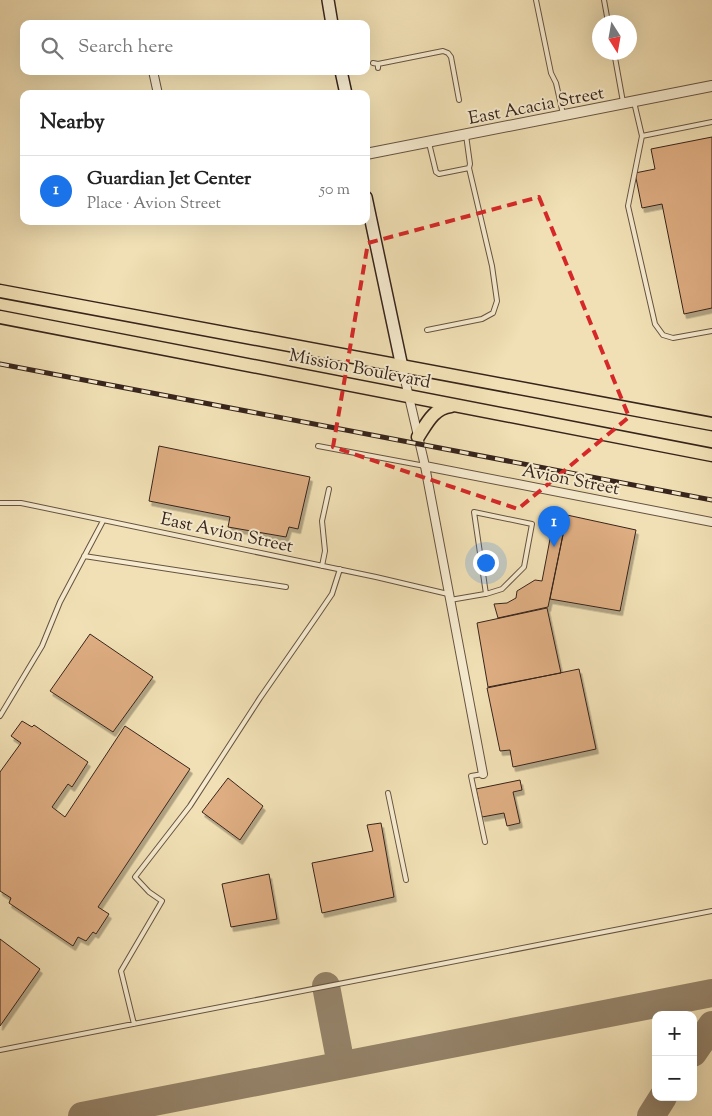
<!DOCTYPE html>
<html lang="en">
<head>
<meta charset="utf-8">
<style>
	body { margin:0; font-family:"Sorts Mill Goudy",serif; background:#f6f6f6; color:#222 }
	.controls { position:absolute; right:15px; bottom:15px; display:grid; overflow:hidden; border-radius:10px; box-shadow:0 5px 20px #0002 }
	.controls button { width:45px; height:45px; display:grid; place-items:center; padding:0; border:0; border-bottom:1px solid #e0e0e0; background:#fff; color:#222; font:25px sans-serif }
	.compass { position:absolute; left:592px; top:15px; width:45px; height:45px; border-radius:50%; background:#fff; box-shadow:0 5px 20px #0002; rotate:169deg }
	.you { position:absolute; left:485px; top:562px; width:18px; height:18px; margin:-12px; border:4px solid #fff; border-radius:50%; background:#1a73e8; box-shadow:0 0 0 8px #1a73e833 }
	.badge { display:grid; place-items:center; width:32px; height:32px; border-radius:50%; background:#1a73e8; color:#fff; font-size:16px; font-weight:700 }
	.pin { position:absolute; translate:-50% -41px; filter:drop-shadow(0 1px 2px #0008) }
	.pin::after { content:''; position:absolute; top:26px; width:18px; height:15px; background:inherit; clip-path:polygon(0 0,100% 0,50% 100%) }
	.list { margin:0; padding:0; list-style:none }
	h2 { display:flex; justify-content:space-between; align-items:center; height:65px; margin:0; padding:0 20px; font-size:21px }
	h2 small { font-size:16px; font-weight:400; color:#767676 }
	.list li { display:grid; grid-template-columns:32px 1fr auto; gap:15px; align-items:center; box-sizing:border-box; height:70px; padding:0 20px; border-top:1px solid #e0e0e0 }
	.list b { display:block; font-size:19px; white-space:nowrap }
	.list p { margin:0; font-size:16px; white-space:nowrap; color:#767676 }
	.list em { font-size:16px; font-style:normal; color:#767676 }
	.icon { flex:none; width:28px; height:28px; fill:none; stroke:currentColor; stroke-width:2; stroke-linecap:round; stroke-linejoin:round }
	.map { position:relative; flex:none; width:712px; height:1116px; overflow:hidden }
	.search { position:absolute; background:#fff; box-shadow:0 5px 20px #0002; left:20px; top:20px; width:350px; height:55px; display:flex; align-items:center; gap:12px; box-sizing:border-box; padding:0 18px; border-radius:10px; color:#767676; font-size:19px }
	.panel { position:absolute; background:#fff; box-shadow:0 5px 20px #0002; left:20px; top:90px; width:350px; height:135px; border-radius:10px }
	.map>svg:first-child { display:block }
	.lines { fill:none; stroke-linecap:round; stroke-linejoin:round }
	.taxiway { stroke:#948268; stroke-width:28 }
	.building { fill:#dead82; stroke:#37241c; filter:url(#shadow) }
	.service-casing { stroke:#665342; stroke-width:6 }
	.minor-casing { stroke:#665342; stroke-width:10 }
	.tertiary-casing { stroke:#665342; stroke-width:12 }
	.secondary-casing { stroke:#37241c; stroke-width:14 }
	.primary-casing { stroke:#37241c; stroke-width:15 }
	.service { stroke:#f6ebcf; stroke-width:4 }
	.minor { stroke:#f6ebcf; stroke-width:8 }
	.tertiary { stroke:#f6ebcf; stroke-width:10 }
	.secondary { stroke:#f6ebcf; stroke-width:11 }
	.primary { stroke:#f1e0b5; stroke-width:12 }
	.rail-casing { stroke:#37241c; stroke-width:5 }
	.rail { stroke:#f6ebcf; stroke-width:3; stroke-dasharray:9; stroke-linecap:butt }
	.marked { fill:none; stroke:#d62828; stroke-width:4; stroke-dasharray:10 6; stroke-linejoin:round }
	.labels { text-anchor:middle; stroke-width:4; stroke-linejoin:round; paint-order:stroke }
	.street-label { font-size:18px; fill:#37241c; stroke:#f6ebcf }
</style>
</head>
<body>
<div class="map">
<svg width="712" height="1116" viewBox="0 0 712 1116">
	<defs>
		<filter id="shadow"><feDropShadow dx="2.5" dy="4.5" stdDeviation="0" flood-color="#0004"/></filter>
	</defs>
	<rect width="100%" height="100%" fill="#f1e0b5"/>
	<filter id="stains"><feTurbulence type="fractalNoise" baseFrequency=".004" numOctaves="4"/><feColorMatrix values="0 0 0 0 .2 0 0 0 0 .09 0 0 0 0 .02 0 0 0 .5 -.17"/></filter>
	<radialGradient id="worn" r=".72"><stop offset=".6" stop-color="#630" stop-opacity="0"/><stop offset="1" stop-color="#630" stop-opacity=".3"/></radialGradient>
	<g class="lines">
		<path class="taxiway" d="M326 986 341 1065
			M693 1053 712 1025
			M82 1116 712 993
			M651 1116 663 1097"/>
	</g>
	<path class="building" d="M712 137V308L684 314 662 204 642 208 635 173 655 169 651 149Z
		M159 446 310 477 298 529 289 527 286 537 228 527 230 517 149 501Z
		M555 513 567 515 548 607 498 618 494 604 507 603 516 598 517 591 535 580 542 581Z
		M567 515 636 530 620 611 550 599Z
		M547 608 561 673 488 687 477 623Z
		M90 634 153 677 113 732 50 691Z
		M579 669 596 749 513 767 510 750 500 751 487 688Z
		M22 721 32 727 34 725 88 762 72 787 68 784 52 807 65 817 125 726 190 769 98 907 109 914 96 934 93 932 86 941 78 937 73 946 9 903 11 898 0 891V772L21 743 11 736Z
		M228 778 263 806 240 840 202 812Z
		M520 780 522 790 513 792 520 823 507 826 504 813 482 817 476 789Z
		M381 823 394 897 322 913 312 863 373 851 367 825Z
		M269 874 277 919 231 927 222 884Z
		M0 939 40 969 0 1026Z"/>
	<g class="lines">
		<defs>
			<path id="service" d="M536 0 551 73 556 83 563 114
				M604 0 608 22
				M614 52 623 102
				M373 63 378 64V68
				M378 64 443 51 448 53 451 57 459 100
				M634 102 642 136 628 206 655 324 663 335 673 338 712 331
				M642 136 712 122
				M429 143 436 172 439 174 469 168 470 164 466 135
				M182 222 188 221
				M427 330 482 319 493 313 497 301 492 266 469 168
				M318 446 425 466
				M0 503H21L376 577 448 594
				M84 556 286 587
				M322 566 325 551 322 521 329 489
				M450 600 485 594H486L502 589 524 567 532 524 474 512 486 594
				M0 716 42 646 60 602 103 521
				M483 774 471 776 485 842
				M388 793 406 880
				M134 1024 121 971 162 901 149 892 135 877 190 806 260 698 317 616 332 594 340 569
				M0 1050 712 911"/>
			<path id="minor" d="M153 71 158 94
				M402 367 425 466 483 774
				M425 466 712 522"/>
			<path id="tertiary" d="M366 154 712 86"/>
			<path id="secondary" d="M328 0 332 24
				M341 71 346 94
				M366 197 402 367"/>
			<path id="primary" d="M0 291 712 424
				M0 317C238 362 475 409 712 455
				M418 437C427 423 434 408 451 406"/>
		</defs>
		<use href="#service" class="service-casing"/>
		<use href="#minor" class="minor-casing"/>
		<use href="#tertiary" class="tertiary-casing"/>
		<use href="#secondary" class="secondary-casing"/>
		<use href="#primary" class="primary-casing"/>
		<use href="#service" class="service"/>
		<use href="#minor" class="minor"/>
		<use href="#tertiary" class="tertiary"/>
		<use href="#secondary" class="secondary"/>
		<use href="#primary" class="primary"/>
		<defs>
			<path id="rail" d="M0 364 712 500"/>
		</defs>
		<use href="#rail" class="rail-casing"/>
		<use href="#rail" class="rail"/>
	</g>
	<path class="marked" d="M539 197 629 417 518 509 333 447 368 243Z"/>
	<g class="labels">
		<g class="street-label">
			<text transform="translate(536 105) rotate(-11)" y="6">East Acacia Street</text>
			<text transform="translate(360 368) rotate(11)" y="6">Mission Boulevard</text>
			<text transform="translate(571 479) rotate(11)" y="6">Avion Street</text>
			<text transform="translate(227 532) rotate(12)" y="6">East Avion Street</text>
		</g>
	</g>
	<rect width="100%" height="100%" filter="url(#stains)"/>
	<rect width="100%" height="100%" fill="url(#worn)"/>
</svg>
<div class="controls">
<button>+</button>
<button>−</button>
</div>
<svg class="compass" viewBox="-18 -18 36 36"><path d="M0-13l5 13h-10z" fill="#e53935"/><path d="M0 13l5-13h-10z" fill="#767676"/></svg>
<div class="you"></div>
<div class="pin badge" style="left:554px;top:547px">1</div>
<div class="search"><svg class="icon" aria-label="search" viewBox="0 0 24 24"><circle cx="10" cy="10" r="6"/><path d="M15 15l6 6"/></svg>Search here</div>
<section class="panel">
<h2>Nearby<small></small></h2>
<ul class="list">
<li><span class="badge">1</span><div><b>Guardian Jet Center</b><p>Place · Avion Street</p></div><em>50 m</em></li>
</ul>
</section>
</div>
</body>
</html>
